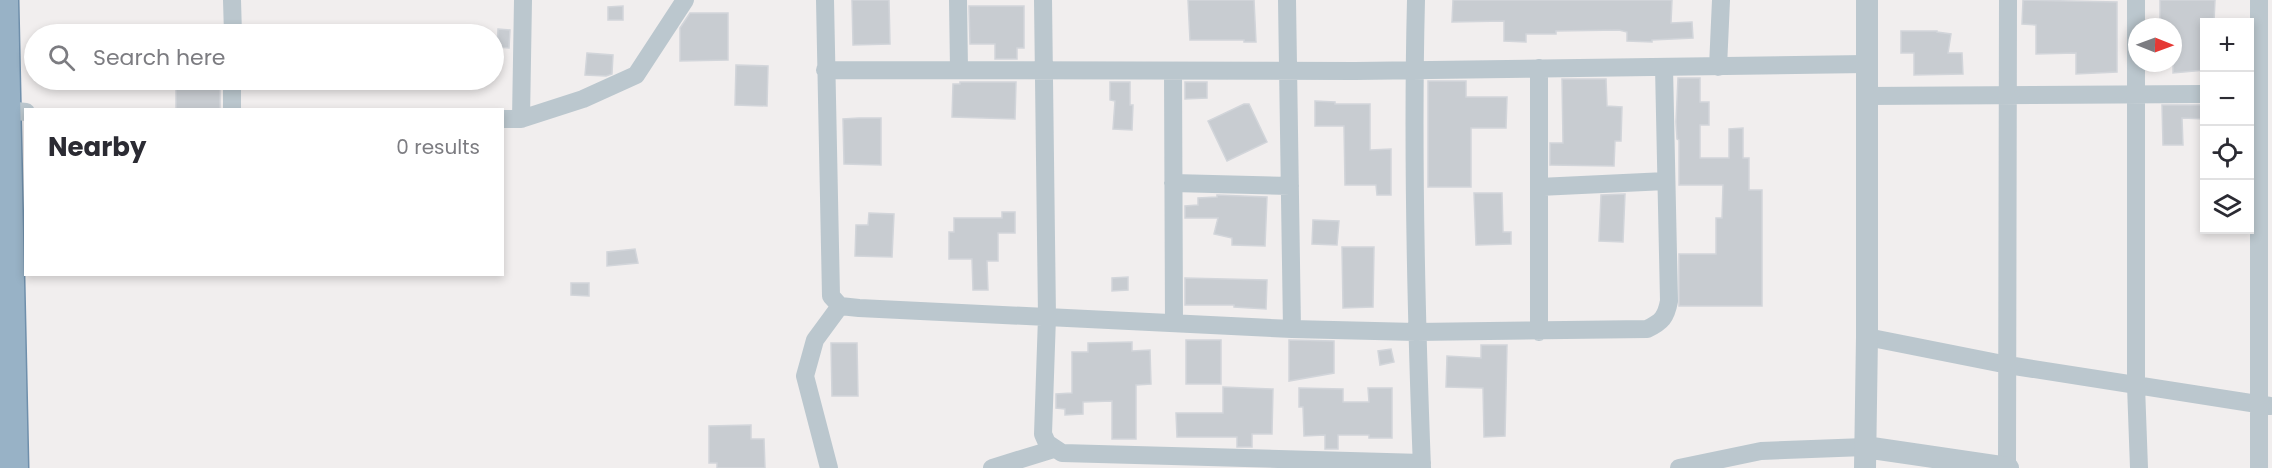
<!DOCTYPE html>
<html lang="en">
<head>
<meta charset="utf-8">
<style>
	body { margin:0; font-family:Poppins,sans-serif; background:#f7f7f7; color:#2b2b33 }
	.controls { position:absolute; right:18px; top:18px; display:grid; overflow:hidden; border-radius:0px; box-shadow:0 3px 9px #0003 }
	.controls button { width:54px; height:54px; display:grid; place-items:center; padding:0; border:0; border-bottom:2px solid #e1e1e2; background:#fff; color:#2b2b33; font:30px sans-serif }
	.compass { position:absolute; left:2128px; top:18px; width:54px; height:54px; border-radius:50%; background:#fff; box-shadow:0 3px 9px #0003; rotate:91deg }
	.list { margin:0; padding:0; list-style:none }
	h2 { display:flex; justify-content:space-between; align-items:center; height:78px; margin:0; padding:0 24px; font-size:26px }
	h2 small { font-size:20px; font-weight:400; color:#7c7c81 }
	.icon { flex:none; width:33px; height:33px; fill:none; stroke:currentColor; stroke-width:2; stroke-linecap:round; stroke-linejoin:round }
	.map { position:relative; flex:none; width:2272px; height:468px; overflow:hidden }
	.search { position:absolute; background:#fff; box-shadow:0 3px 9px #0003; left:24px; top:24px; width:480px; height:66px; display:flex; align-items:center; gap:15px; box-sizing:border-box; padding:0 21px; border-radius:33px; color:#7c7c81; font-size:22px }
	.panel { position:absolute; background:#fff; box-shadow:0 3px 9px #0003; left:24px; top:108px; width:480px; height:168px; border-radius:0px }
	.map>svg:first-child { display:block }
	.building { fill:#c8ccd1; stroke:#d2d5da; stroke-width:1.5 }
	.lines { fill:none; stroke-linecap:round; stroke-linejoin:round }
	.trunk-casing { stroke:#6f8fab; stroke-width:33 }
	.minor { stroke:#bbc7ce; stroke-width:18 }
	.tertiary { stroke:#bbc7ce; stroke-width:22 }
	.trunk { stroke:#98b2c6; stroke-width:30 }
</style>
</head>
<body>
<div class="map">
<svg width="2272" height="468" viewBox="0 0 2272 468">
	<rect width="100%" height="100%" fill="#f1eeee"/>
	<path class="building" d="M852 0H889L890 44 853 45Z
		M1188 0H1254L1256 42H1244V40H1190Z
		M1453 0H1672L1671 23 1692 22 1693 38 1652 40V42L1627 41V32L1619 30 1556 31V34H1526V42L1504 41V21L1452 22Z
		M2023 0 2117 2V72L2076 74V53L2036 54V25L2022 24Z
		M2160 0H2215L2214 22H2205V70L2173 73V27H2160Z
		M623 6V20H608V7Z
		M969 6H1024V48H1017V59H995V44H970Z
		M690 13H728V60L680 61V28Z
		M498 29 510 30 509 48 497 47Z
		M1901 31H1937V32L1951 34 1948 53H1962L1963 74 1914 75V53H1901Z
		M587 53 613 55 612 74 606 76 585 75Z
		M736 65 768 66 767 106 735 105Z
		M1678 78H1700V102H1709V125H1700V158H1729V129L1743 128V158H1749V190H1762V306H1679V254H1716V218H1722L1723 185H1679V140L1677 139 1676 122Z
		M1562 79H1606L1607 106 1622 107 1621 141H1615L1614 166 1550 165V143H1563Z
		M176 80H220V110H176Z
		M1428 81H1466V97H1507L1506 128H1471V187H1428Z
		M960 82H1016L1015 119 952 117 953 84H960Z
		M1110 82H1130V105H1133L1132 130 1113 129 1115 101 1110 100Z
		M1185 82H1207V98L1185 99Z
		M1315 101 1335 102V104H1370V150L1391 149V195H1377L1376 185H1345L1344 126H1315Z
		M1244 104H1249L1267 142 1227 161 1208 121Z
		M2162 105H2205V119L2182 118 2183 145H2163Z
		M859 118H881V165L844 164 843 119Z
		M1474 193H1502L1503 232H1511V244L1476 245Z
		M1625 194 1623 242 1599 241 1601 195Z
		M1217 195 1267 197 1265 246 1232 245V238L1214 234 1218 218H1185V206L1198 205V198L1217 197Z
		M1002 212H1015V233H998V261H987L988 290H973L972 259H949V232H954V218H1002Z
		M869 213 894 214 892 257 855 256 856 225H868Z
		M1313 220 1339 221 1337 245 1312 244Z
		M1342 247H1374L1373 307 1343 308Z
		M635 249 638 263 607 266V252Z
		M1128 277V290L1112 291V278Z
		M1185 278 1267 280 1266 309 1234 307V305H1185Z
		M571 283H589V296L571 295Z
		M1186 340H1221V384H1186Z
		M1289 340 1334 341V373L1289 381Z
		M1132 342V351L1150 350 1151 384 1136 385V439H1112V401L1083 402V414L1065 415V409L1056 408V394L1072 393V352H1088V343Z
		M831 343H857L858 396H832Z
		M1481 345H1507L1505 436 1484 437 1483 388 1446 387 1447 356 1481 358Z
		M1391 349 1394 362 1380 365 1378 351Z
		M1223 387 1273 389 1272 434H1252V447H1237V437H1177L1176 413H1223Z
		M1299 388 1343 389V402H1369L1368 388H1392V438H1369V435H1338V449H1325V435L1304 436 1303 407H1299Z
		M751 425V439H764L765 468H717V463H709V426Z"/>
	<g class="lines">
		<defs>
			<path id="trunk" d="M3 0 13 468"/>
		</defs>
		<use href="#trunk" class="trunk-casing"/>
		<path class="minor" d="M232 0 233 34
			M825 0 831 296 840 306 859 308 1292 329 1416 332 1647 329C1662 322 1666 317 1669 301L1664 67
			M958 0 959 69
			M1043 0 1047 317 1043 434 1047 443 1062 453 1422 463
			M1287 0 1292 329
			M1416 0C1412 156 1416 312 1422 468
			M2136 0V386L2139 468
			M1718 67 1721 0
			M1539 68V332
			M825 70 1355 71 1866 64
			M1173 71 1174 323
			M1866 96 2204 94
			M7 110 26 112
			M232 110V80
			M502 119H521L583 99 636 75 685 0
			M521 119 523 0
			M1173 183 1290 186
			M1539 187 1666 181
			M1867 337 2008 365 2270 406
			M829 468 805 376 815 340 840 306
			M992 468 1054 449
			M1679 468 1761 451 1865 447
			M2007 468 2008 0
			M2259 468V0"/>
		<path class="tertiary" d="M1865 447 2008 468
			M1865 468 1867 337V0"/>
		<use href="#trunk" class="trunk"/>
	</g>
</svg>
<div class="controls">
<button>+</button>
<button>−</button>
<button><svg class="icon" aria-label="locate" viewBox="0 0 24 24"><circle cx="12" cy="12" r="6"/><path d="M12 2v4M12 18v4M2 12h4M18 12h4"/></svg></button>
<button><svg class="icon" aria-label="layers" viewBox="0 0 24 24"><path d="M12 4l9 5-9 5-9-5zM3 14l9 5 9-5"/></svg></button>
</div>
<svg class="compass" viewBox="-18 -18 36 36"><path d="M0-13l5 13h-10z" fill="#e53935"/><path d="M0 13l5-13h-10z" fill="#7c7c81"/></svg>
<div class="search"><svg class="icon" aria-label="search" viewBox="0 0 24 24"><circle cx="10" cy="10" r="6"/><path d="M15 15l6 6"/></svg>Search here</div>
<section class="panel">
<h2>Nearby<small>0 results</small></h2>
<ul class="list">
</ul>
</section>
</div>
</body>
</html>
